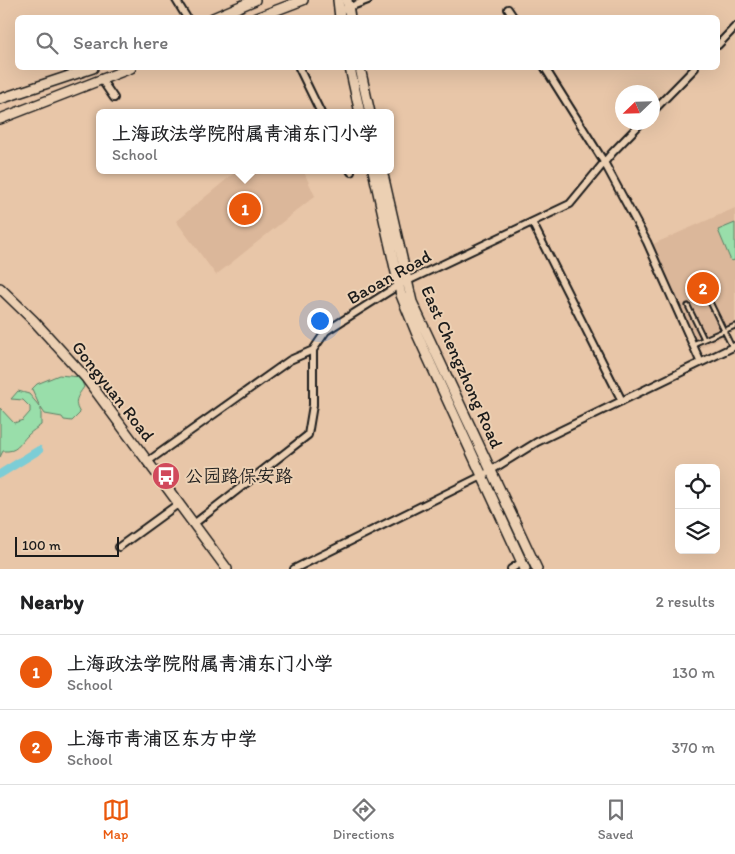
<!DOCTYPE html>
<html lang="en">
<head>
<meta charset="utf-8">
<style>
	body { margin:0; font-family:Itim,"LXGW WenKai TC",sans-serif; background:#f2f2f2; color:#202124 }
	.controls { position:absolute; right:15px; bottom:15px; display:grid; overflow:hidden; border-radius:8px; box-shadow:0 5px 20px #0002 }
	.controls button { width:45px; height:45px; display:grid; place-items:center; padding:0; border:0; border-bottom:1px solid #e0e0e0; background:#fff; color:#202124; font:25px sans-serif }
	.compass { position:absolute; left:615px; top:85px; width:45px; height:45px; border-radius:50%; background:#fff; box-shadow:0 5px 20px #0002; rotate:247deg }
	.scale { position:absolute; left:15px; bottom:12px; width:104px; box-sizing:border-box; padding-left:5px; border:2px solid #1c1c1c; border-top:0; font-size:14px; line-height:18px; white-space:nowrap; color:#1c1c1c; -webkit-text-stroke:4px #ecd0b3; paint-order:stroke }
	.you { position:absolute; left:319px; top:320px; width:18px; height:18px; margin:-12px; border:4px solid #fff; border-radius:50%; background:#1a73e8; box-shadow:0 0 0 8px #1a73e833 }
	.badge { display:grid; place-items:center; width:32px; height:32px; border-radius:50%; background:#ea580c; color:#fff; font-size:16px; font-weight:700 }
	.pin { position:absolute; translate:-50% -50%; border:2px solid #fff; box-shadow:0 1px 5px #0006 }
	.popup { position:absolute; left:96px; top:109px; width:298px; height:65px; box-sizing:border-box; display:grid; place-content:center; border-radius:8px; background:#fff; filter:drop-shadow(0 1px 4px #0005); font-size:16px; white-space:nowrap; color:#757577 }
	.popup b { font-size:19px; color:#202124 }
	.popup::after { content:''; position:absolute; left:50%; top:100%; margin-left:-10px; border:10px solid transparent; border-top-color:#fff }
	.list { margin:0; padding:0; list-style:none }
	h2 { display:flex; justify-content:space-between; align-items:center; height:65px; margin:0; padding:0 20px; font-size:21px }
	h2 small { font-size:16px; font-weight:400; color:#757577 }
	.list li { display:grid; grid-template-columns:32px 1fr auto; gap:15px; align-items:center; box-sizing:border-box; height:75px; padding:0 20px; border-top:1px solid #e0e0e0 }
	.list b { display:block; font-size:19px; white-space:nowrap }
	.list p { margin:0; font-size:16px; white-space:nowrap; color:#757577 }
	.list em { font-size:16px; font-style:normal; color:#757577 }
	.icon { flex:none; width:28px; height:28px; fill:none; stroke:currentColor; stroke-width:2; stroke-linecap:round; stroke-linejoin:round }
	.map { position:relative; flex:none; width:735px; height:569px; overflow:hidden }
	.search { position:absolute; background:#fff; box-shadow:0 5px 20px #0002; left:15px; right:15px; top:15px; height:55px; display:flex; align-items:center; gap:12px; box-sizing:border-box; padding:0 18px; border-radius:8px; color:#757577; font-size:19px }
	.sheet { height:215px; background:#fff }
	nav { display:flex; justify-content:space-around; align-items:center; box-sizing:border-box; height:70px; border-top:1px solid #e0e0e0; background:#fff; font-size:14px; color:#757577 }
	nav a { display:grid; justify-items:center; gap:2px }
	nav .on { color:#ea580c }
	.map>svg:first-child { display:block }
	.built { fill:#dbb79a }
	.green { fill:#99deaa; stroke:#5a7d63 }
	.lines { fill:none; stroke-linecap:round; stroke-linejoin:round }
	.canal { stroke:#7ccdd6; stroke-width:8 }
	.lane-casing { stroke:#1c1c1c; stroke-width:7 }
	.street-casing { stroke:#1c1c1c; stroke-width:10 }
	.secondary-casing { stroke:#1c1c1c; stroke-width:12 }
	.lane { stroke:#ecd0b3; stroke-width:3 }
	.street { stroke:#ecd0b3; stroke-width:6 }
	.secondary { stroke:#ecd0b3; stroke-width:9 }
	.labels { text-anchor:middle; stroke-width:4; stroke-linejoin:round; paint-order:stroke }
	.street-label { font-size:18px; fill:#1c1c1c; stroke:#ecd0b3 }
	.poi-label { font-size:18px; fill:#1c1c1c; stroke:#ecd0b3; text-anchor:start }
</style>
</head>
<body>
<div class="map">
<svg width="735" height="569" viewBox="0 0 735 569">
	<rect width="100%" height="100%" fill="#e8c6a8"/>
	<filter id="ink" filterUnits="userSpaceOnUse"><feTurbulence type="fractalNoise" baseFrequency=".02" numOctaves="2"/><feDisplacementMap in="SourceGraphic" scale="10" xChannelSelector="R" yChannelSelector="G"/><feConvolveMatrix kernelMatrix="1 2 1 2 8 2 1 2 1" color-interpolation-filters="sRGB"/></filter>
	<g filter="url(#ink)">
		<path class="built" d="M238 170H303L315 196 216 275 176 221Z
			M735 208V331L699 349 651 245Z"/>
		<path class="green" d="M735 223V260L731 261 718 230Z
			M59 375 80 377 84 387C77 397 73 402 80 413L72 421 64 420 62 417 45 414 41 408V425C37 428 32 431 28 435 18 445 18 452 3 451L0 457V408L14 423 23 420 30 412V407L23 400 11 399 18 391 29 394 40 407 32 389 37 384Z"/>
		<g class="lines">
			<path class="canal" d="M0 474 39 450"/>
			<defs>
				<path id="lane" d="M709 300 732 347
					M688 306 704 339
					M693 344 735 326"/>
				<path id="street" d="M176 0 187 18
					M508 9 514 18
					M339 11 368 0
					M718 45 735 27
					M299 68 321 113
					M545 68 604 162 647 242 700 361
					M101 79 114 98
					M652 112 695 68
					M350 170 351 172
					M532 222 622 401
					M147 462 290 360 313 350
					M195 523 308 435 313 405V350L326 331 399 285 570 204 612 153 642 122
					M119 547 178 504
					M294 569 482 476 537 442 735 346
					M511 569 522 562"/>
				<path id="secondary" d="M338 0 340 18
					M347 0 350 18
					M213 18 255 0
					M256 18 303 0
					M350 68 360 113
					M360 68 370 113
					M0 99 93 68
					M0 119 131 68
					M373 170 401 295 416 332 525 569
					M382 170 412 302 537 569
					M0 288 34 321 86 378 227 569"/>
			</defs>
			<use href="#lane" class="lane-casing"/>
			<use href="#street" class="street-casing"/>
			<use href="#secondary" class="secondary-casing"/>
			<use href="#lane" class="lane"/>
			<use href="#street" class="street"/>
			<use href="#secondary" class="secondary"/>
		</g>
	</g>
	<defs>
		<symbol id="bus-disc" viewBox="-11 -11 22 22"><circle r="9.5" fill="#d1495b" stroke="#ecd0b3"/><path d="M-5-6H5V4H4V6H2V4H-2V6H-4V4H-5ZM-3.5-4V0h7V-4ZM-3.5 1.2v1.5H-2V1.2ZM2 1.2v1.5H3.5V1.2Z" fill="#fff"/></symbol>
	</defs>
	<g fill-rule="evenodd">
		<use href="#bus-disc" x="150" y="460" width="32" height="32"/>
	</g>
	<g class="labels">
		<g class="street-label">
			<text transform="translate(389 277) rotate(-29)" y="6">Baoan Road</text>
			<text transform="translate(462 367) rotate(66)" y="6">East Chengzhong Road</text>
			<text transform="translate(113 391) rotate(52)" y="6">Gongyuan Road</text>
		</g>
		<g class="poi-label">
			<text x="185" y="482">公园路保安路</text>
		</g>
	</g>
</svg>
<div class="controls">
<button><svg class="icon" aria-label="locate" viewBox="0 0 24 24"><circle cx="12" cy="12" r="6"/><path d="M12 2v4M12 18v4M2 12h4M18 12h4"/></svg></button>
<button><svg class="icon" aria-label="layers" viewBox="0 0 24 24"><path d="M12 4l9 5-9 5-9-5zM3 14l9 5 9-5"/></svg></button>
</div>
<svg class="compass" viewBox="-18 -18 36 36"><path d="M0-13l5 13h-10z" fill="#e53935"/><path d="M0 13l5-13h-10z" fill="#757577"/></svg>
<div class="scale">100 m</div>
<div class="you"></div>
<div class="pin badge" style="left:245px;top:209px">1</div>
<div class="popup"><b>上海政法学院附属青浦东门小学</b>School</div>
<div class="pin badge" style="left:703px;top:288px">2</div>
<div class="search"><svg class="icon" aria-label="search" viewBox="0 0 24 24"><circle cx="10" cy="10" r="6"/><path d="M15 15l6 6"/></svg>Search here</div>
</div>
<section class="sheet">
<h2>Nearby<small>2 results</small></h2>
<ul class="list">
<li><span class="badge">1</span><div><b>上海政法学院附属青浦东门小学</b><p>School</p></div><em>130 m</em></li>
<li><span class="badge">2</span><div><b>上海市青浦区东方中学</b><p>School</p></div><em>370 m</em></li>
</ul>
</section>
<nav>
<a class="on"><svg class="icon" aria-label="map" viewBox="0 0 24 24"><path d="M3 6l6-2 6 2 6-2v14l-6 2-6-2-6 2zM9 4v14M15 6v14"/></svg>Map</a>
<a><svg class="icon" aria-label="directions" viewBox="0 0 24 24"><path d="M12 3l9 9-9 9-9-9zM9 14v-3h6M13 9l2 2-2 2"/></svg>Directions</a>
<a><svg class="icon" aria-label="saved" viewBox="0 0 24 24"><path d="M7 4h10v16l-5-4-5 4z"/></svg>Saved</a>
</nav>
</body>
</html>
